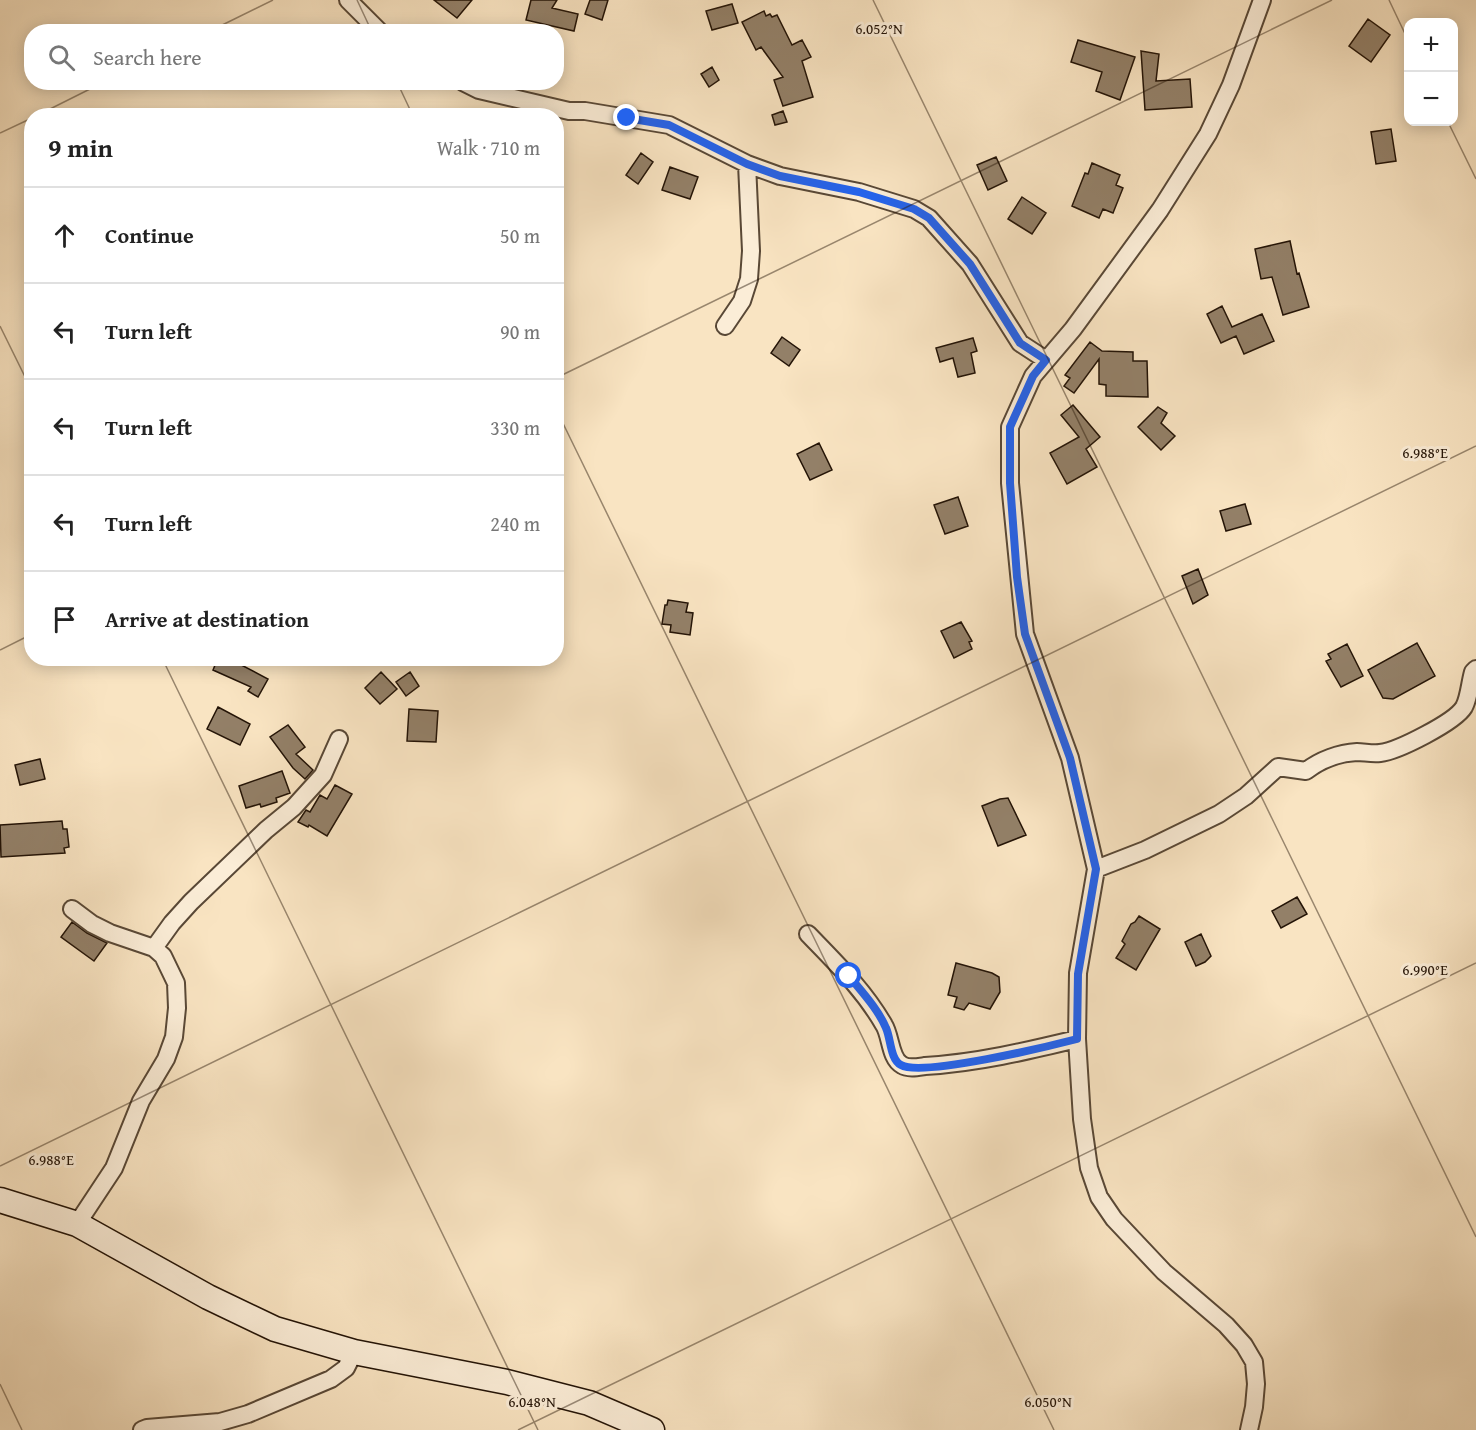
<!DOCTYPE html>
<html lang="en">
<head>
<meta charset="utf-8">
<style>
	body { margin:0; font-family:"Gentium Book Plus",serif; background:#f6f6f6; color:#222 }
	.controls { position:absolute; right:18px; top:18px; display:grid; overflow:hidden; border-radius:12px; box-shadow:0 3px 15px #0003 }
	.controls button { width:54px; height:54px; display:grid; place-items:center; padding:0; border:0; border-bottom:2px solid #e0e0e0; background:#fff; color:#222; font:30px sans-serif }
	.stop { position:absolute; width:18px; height:18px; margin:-14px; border:4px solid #2563eb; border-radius:50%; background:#fff }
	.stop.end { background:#2563eb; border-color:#fff; box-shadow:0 2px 6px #0008 }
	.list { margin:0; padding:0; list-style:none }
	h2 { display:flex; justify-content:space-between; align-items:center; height:78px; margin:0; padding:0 24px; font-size:26px }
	h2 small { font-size:20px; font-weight:400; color:#767676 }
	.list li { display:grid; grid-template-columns:39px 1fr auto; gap:18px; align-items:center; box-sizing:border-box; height:96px; padding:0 24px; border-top:2px solid #e0e0e0 }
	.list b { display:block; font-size:22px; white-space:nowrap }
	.list em { font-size:20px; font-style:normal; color:#767676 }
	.icon { flex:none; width:33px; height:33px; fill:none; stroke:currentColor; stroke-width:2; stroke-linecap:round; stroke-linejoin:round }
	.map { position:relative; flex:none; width:1476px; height:1430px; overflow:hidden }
	.search { position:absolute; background:#fff; box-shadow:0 3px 15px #0003; left:24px; top:24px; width:540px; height:66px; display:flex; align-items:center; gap:15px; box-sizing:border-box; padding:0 21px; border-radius:24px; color:#767676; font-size:22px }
	.panel { position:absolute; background:#fff; box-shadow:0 3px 15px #0003; left:24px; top:108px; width:540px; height:558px; border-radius:24px }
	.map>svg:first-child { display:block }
	.building { fill:#938068; stroke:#241407; stroke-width:1.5 }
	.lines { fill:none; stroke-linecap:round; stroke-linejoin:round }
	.street-casing { stroke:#594836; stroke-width:20 }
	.secondary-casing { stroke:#241407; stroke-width:27 }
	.street { stroke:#fbedd7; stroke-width:16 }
	.secondary { stroke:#fbedd7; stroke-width:24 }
	.route { stroke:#2563eb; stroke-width:8 }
	.ticks { fill:none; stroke:#241407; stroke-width:1.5; stroke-opacity:0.45 }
	.ticks-label { font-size:15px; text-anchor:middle; fill:#241407; stroke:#fbedd7; stroke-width:6; stroke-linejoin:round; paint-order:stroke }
</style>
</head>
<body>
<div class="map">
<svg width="1476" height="1430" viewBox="0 0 1476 1430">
	<rect width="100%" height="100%" fill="#f9e4c2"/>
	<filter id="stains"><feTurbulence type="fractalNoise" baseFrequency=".00333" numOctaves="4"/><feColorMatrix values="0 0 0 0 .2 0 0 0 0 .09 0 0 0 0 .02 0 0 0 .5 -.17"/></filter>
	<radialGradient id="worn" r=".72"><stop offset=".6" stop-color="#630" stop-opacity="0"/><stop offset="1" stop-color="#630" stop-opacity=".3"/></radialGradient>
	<path class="building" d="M434 0H472L457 18Z
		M531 0H557L552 8 578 14 574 31 526 20Z
		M590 0H608L602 20 585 14Z
		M732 4 738 23 712 30 706 11Z
		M764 11 766 16 770 14 772 17 777 15 792 45 802 40 811 57 802 61 813 97 783 106 774 80 783 77 761 47 756 50 742 22Z
		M1368 19 1390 35 1371 62 1349 46Z
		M1078 40 1135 57 1120 100 1096 91 1102 72 1071 62Z
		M1141 51 1159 54 1156 81 1190 79 1192 107 1145 110Z
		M712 67 719 80 709 87 701 74Z
		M783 111 787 122 775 125 772 115Z
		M1391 129 1396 161 1376 164 1371 132Z
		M641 153 653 162 638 184 626 175Z
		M996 157 1007 181 988 190 977 165Z
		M1092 163 1120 175 1116 185 1123 188 1113 213 1103 209 1099 218 1072 206 1085 173 1088 174Z
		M670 167 698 177 690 199 662 190Z
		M1022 197 1046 213 1032 234 1008 219Z
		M1290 241 1297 274 1299 273 1309 307 1283 315 1272 277 1261 279 1255 249Z
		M1222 306 1232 327 1262 314 1274 341 1244 354 1236 336 1221 343 1207 314Z
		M782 337 800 350 789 366 771 353Z
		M973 338 977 351 971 353 975 373 958 377 953 358 940 362 936 348Z
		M1090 342 1102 351 1133 352V361H1147L1148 397 1106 396V385L1099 384V359L1074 393 1064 386 1070 378 1065 375Z
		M1073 405 1100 437 1086 449 1097 467 1067 484 1050 453 1079 437 1061 415Z
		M1158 407 1167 413 1161 423 1175 436 1161 450 1138 427Z
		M819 443 832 470 810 480 797 454Z
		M958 497 968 526 945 534 934 505Z
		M1245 504 1251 524 1226 531 1220 511Z
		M1198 569 1208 595 1193 604 1182 576Z
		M668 600 688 603 686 612 693 613 690 635 670 632 671 625 662 624 665 605H667Z
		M961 622 972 641 969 642 972 649 954 658 941 631Z
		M1417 643 1435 676 1393 699 1383 698 1368 670Z
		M1347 644 1363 676 1341 687 1326 661 1331 659 1328 654Z
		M218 658H228L268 679 258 697 248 691 251 687 213 670Z
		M381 672 397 689 380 704 365 688Z
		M410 672 419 686 406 696 396 682Z
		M218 707 250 724 240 745 207 729Z
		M409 709 438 711 436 742 407 741Z
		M288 725 305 747 296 754 313 770 305 779 293 768 270 737Z
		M40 759 45 779 20 785 15 765Z
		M282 771 290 793 276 798 277 802 261 807 260 804 246 808 239 786Z
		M335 785 352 794 327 836 309 825 308 827 298 822 306 810 310 812 320 795 327 799Z
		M1008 798 1026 835 998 846 982 806 1000 799Z
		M62 821 63 829H67L69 847 64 848 65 853 1 857 0 825Z
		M1297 897 1307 914 1281 928 1272 911Z
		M1139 916 1160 929 1136 970 1116 958 1125 944 1122 941 1131 924 1135 922Z
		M72 922 87 933 107 943 94 961 61 937Z
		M1201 934 1211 956 1205 962 1196 966 1185 942Z
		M956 963 992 973 999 977 1000 992 990 1009 969 1003 964 1010 954 1007 957 997 948 995Z"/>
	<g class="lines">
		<defs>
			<path id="street" d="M348 0 380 32
				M463 82 479 90 569 111H585L669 125 747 164 780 176 859 192 914 209 929 218 970 264 1020 343 1046 360
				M725 326 742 301 749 279 751 251 747 164
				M1096 869 1145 850 1219 814 1246 796 1278 767 1306 771C1320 760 1339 753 1357 752 1364 752 1372 754 1380 753 1398 751 1455 722 1464 707 1469 698 1470 682 1473 672L1476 669
				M72 909 92 924 110 933 154 948 163 956 176 983 177 1008 174 1037 166 1059 141 1101 114 1168 77 1224
				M808 934C836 963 864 990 884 1025 891 1036 890 1059 902 1065 908 1069 918 1067 925 1066 977 1063 1027 1051 1077 1039
				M154 948 172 923 191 902 266 830 294 807 323 775 339 739
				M142 1430 147 1428 220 1422 248 1414 331 1379 346 1368 354 1352
				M1249 1430 1254 1407 1256 1384 1254 1362 1244 1345 1226 1325 1164 1272 1114 1219 1099 1197 1089 1168 1082 1119 1077 1039 1078 973 1096 869 1070 758 1025 634 1010 483V427L1033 376 1073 329 1160 210 1208 134 1231 85 1262 0"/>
			<path id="secondary" d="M0 1200 77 1224 208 1297 275 1329 354 1352 507 1382 589 1403 652 1430"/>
		</defs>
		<use href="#street" class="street-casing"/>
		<use href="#secondary" class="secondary-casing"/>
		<use href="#street" class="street"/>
		<use href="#secondary" class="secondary"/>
	</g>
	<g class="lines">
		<path class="route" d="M627 118 669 125 747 164 780 176 859 192 914 209 929 218 970 264 1020 343 1046 360 1033 376 1010 427V483L1017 577 1025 634 1070 758 1096 869 1078 974 1077 1039C1050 1046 922 1077 901 1065 890 1059 891 1039 886 1028 878 1009 862 992 849 976"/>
	</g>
	<path class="ticks" d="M357 0 372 32M873 0 1476 1237M1389 0 1408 40M208 32 273 0M397 82 413 116M36 116 104 82M1448 122 1476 179M0 133 32 118M0 326 32 391M556 378 1332 0M556 409 1054 1430M0 650 32 634M162 658 538 1430M0 1166 1476 446M0 1384 22 1430M518 1430 1476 963"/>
	<g class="ticks-label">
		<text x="879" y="34">6.052°N</text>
		<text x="1425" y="458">6.988°E</text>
		<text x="1425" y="975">6.990°E</text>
		<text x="51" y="1165">6.988°E</text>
		<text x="532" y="1407">6.048°N</text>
		<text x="1048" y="1407">6.050°N</text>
	</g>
	<rect width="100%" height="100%" filter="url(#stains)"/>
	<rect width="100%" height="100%" fill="url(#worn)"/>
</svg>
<div class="controls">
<button>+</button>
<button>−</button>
</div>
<div class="stop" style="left:849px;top:976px"></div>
<div class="stop end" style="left:627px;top:118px"></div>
<div class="search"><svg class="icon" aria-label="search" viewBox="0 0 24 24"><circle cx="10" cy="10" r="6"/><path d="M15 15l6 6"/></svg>Search here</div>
<section class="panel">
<h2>9 min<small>Walk · 710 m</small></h2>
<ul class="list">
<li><svg class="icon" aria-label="ahead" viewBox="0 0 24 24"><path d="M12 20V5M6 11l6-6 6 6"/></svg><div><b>Continue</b></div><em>50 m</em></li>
<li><svg class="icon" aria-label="left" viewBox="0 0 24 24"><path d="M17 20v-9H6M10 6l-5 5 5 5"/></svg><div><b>Turn left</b></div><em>90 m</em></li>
<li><svg class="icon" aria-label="left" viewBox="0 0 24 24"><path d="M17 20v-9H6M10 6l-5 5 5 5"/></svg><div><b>Turn left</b></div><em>330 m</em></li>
<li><svg class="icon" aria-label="left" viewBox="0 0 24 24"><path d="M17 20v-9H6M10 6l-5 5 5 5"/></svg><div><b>Turn left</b></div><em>240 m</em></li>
<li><svg class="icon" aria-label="arrive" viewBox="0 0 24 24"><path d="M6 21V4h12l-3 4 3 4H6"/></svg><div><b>Arrive at destination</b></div></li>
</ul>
</section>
</div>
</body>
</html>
